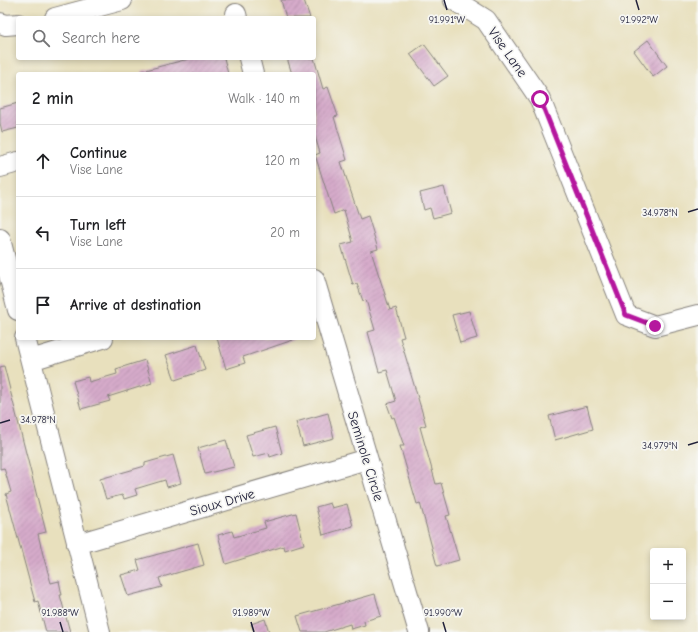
<!DOCTYPE html>
<html lang="en">
<head>
<meta charset="utf-8">
<style>
	body { margin:0; font-family:"Comic Neue",sans-serif; background:#f2f2f2; color:#202124 }
	.controls { position:absolute; right:12px; bottom:12px; display:grid; overflow:hidden; border-radius:4px; box-shadow:0 2px 6px #0003 }
	.controls button { width:36px; height:36px; display:grid; place-items:center; padding:0; border:0; border-bottom:1px solid #e0e0e0; background:#fff; color:#202124; font:20px sans-serif }
	.stop { position:absolute; width:12px; height:12px; margin:-9px; border:3px solid #b5179e; border-radius:50%; background:#fff }
	.stop.end { background:#b5179e; border-color:#fff; box-shadow:0 1px 4px #0008 }
	.list { margin:0; padding:0; list-style:none }
	h2 { display:flex; justify-content:space-between; align-items:center; height:52px; margin:0; padding:0 16px; font-size:17px }
	h2 small { font-size:13px; font-weight:400; color:#757577 }
	.list li { display:grid; grid-template-columns:26px 1fr auto; gap:12px; align-items:center; box-sizing:border-box; height:72px; padding:0 16px; border-top:1px solid #e0e0e0 }
	.list b { display:block; font-size:15px; white-space:nowrap }
	.list p { margin:0; font-size:13px; white-space:nowrap; color:#757577 }
	.list em { font-size:13px; font-style:normal; color:#757577 }
	.icon { flex:none; width:22px; height:22px; fill:none; stroke:currentColor; stroke-width:2; stroke-linecap:round; stroke-linejoin:round }
	.map { position:relative; flex:none; width:698px; height:632px; overflow:hidden }
	.search { position:absolute; background:#fff; box-shadow:0 2px 6px #0003; left:16px; top:16px; width:300px; height:44px; display:flex; align-items:center; gap:10px; box-sizing:border-box; padding:0 14px; border-radius:4px; color:#757577; font-size:15px }
	.panel { position:absolute; background:#fff; box-shadow:0 2px 6px #0003; left:16px; top:72px; width:300px; height:268px; border-radius:4px }
	.map>svg:first-child { display:block }
	.building { fill:url(#building-hatch) }
	.lines { fill:none; stroke-linecap:round; stroke-linejoin:round }
	.minor-casing { stroke:#85817c; stroke-width:22 }
	.minor { stroke:#fff; stroke-width:20 }
	.route { stroke:#b5179e; stroke-width:5 }
	.ticks { fill:none; stroke:#22223b; stroke-width:1.5 }
	.labels { text-anchor:middle; stroke-width:3.5; stroke-linejoin:round; paint-order:stroke }
	.street-label { font-size:14px; fill:#22223b; stroke:#f6f6f2 }
	.ticks-label { font-size:10px; text-anchor:middle; fill:#22223b; stroke:#f6f6f2; stroke-width:3.5; stroke-linejoin:round; paint-order:stroke }
</style>
</head>
<body>
<div class="map">
<svg width="698" height="632" viewBox="0 0 698 632">
	<defs>
		<pattern id="building-hatch" width="6" height="6" patternUnits="userSpaceOnUse"><rect width="6" height="6" fill="#d6abca"/><path d="M-1 1l2-2M0 6l6-6M5 7l2-2" fill="none" stroke="#b793ae"/></pattern>
	</defs>
	<rect width="100%" height="100%" fill="#f6f6f2"/>
	<filter id="ink" filterUnits="userSpaceOnUse"><feTurbulence type="fractalNoise" baseFrequency=".025" numOctaves="2"/><feDisplacementMap in="SourceGraphic" scale="8" xChannelSelector="R" yChannelSelector="G"/><feConvolveMatrix kernelMatrix="1 2 1 2 8 2 1 2 1" color-interpolation-filters="sRGB"/></filter>
	<filter id="wash" filterUnits="userSpaceOnUse"><feTurbulence type="fractalNoise" baseFrequency=".012" numOctaves="4" result="noise"/><feDisplacementMap in="SourceGraphic" scale="16" xChannelSelector="R" yChannelSelector="G"/><feGaussianBlur stdDeviation="0.9" result="paint"/><feColorMatrix in="noise" values="0 0 0 0 0 0 0 0 0 0 0 0 0 0 0 0 0 1.4 0 .05"/><feComposite in="paint" operator="in"/></filter>
	<g filter="url(#wash)">
		<rect width="100%" height="100%" fill="#e8e0bd"/>
		<g id="blocks">
			<path class="building" d="M281 0H304L310 18H286Z
				M648 40 667 66 653 77 634 51Z
				M424 44 448 76 434 86 410 54Z
				M192 58H224L228 74H143L142 71Z
				M287 58H314L323 89 328 87 338 116 334 117 347 160 341 162 360 219 368 216 378 249 371 251 390 310 396 308 404 337 400 338 426 425 420 427 436 484 441 483 450 515 446 516 459 560 437 566 420 503 417 504 400 446H404L394 417 392 418 387 404 396 401 387 370 379 372 368 332 375 330 366 300 363 301 357 284 353 285 341 245 353 242 344 210 334 214 315 155 320 153 314 133V74H292Z
				M18 103V128L2 132 0 123V108Z
				M444 187 451 213 433 218 430 208 424 210 420 193Z
				M469 311 477 338 460 343 452 315Z
				M217 338H293V340L243 357 245 363 226 369Z
				M197 345 205 370 175 380 166 355Z
				M145 360 152 383 108 397 110 401 81 409 73 381 88 377 89 382 117 374 116 369Z
				M4 366 46 532 38 534 43 555 51 583 59 581 62 595H60L70 632H46L38 601 35 602 6 494 11 492 4 468 0 469V367Z
				M587 406 593 429 555 440 549 416Z
				M328 413 334 438 303 446 296 422Z
				M275 427 282 453 270 457 269 453 253 457 246 435Z
				M226 440 234 467 205 474 198 448Z
				M173 455 181 483 167 487 165 480 135 489 137 495 124 499 122 495 106 499 100 479 145 466V463Z
				M330 503 332 508 347 504 353 526 323 535 316 507Z
				M296 513 304 544 285 550 284 546 226 564 218 535 232 531 234 537 266 528 264 522Z
				M198 543 204 565 159 578 162 587 128 596 121 575 140 570 137 560Z
				M375 594 381 616 364 621 365 625 351 629 350 624 324 632H302L297 616Z
				M265 619 269 632H254L251 624Z"/>
		</g>
	</g>
	<g filter="url(#ink)">
		<use href="#blocks" fill-opacity="0" stroke="#85817c" stroke-width="1"/>
		<g class="lines">
			<defs>
				<path id="minor" d="M454 0 486 20 540 99 626 315 655 326 698 315
					M236 14 237 18
					M55 18 122 0
					M0 23 6 25 18 24
					M249 58 253 74
					M0 167 18 162
					M0 239 18 310
					M314 279 419 632
					M25 338 100 632
					M31 360 103 338
					M77 544 367 459"/>
			</defs>
			<use href="#minor" class="minor-casing"/>
			<use href="#minor" class="minor"/>
		</g>
	</g>
	<g class="lines" filter="url(#ink)">
		<path class="route" d="M540 99 626 315 655 326"/>
	</g>
	<path class="ticks" d="M444 0 447 10M636 0 639 10M688 212 698 209M0 423 10 420M688 445 698 442M60 622 63 632M251 622 254 632M443 622 446 632"/>
	<g class="labels">
		<g class="street-label">
			<text transform="translate(508 52) rotate(55)" y="5">Vise Lane</text>
			<text transform="translate(366 456) rotate(73)" y="5">Seminole Circle</text>
			<text transform="translate(222 502) rotate(-16)" y="5">Sioux Drive</text>
		</g>
	</g>
	<g class="ticks-label">
		<text x="447" y="23">91.991°W</text>
		<text x="639" y="23">91.992°W</text>
		<text x="660" y="216">34.978°N</text>
		<text x="38" y="423">34.978°N</text>
		<text x="660" y="449">34.979°N</text>
		<text x="60" y="616">91.988°W</text>
		<text x="251" y="616">91.989°W</text>
		<text x="443" y="616">91.990°W</text>
	</g>
</svg>
<div class="controls">
<button>+</button>
<button>−</button>
</div>
<div class="stop" style="left:540px;top:99px"></div>
<div class="stop end" style="left:655px;top:326px"></div>
<div class="search"><svg class="icon" aria-label="search" viewBox="0 0 24 24"><circle cx="10" cy="10" r="6"/><path d="M15 15l6 6"/></svg>Search here</div>
<section class="panel">
<h2>2 min<small>Walk · 140 m</small></h2>
<ul class="list">
<li><svg class="icon" aria-label="ahead" viewBox="0 0 24 24"><path d="M12 20V5M6 11l6-6 6 6"/></svg><div><b>Continue</b><p>Vise Lane</p></div><em>120 m</em></li>
<li><svg class="icon" aria-label="left" viewBox="0 0 24 24"><path d="M17 20v-9H6M10 6l-5 5 5 5"/></svg><div><b>Turn left</b><p>Vise Lane</p></div><em>20 m</em></li>
<li><svg class="icon" aria-label="arrive" viewBox="0 0 24 24"><path d="M6 21V4h12l-3 4 3 4H6"/></svg><div><b>Arrive at destination</b></div></li>
</ul>
</section>
</div>
</body>
</html>
